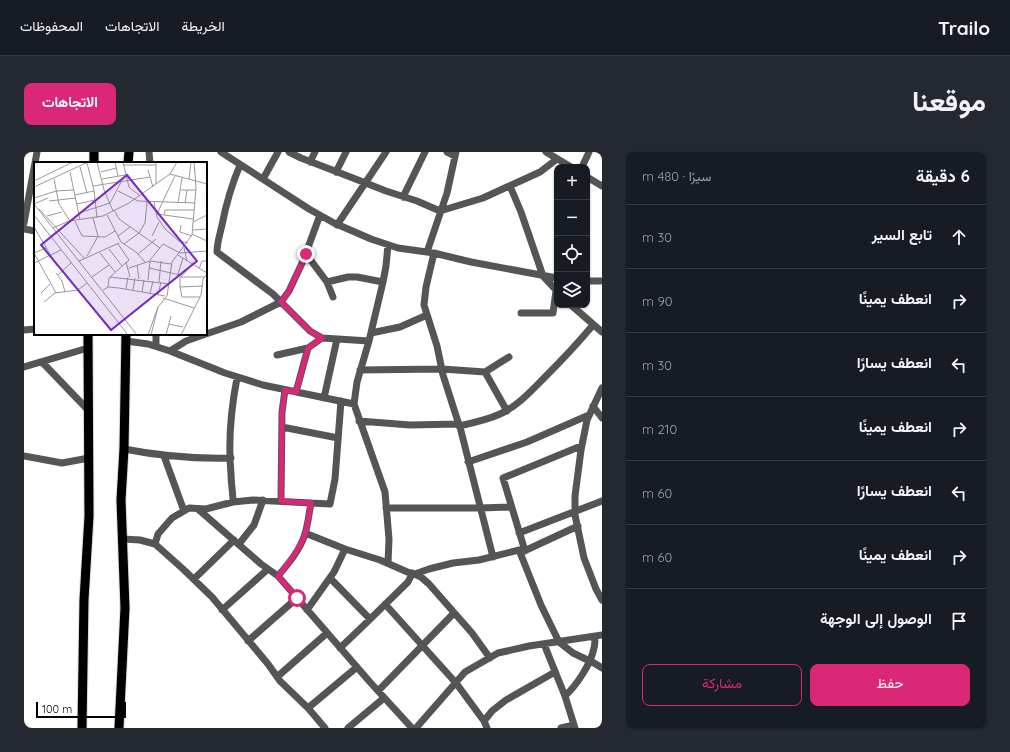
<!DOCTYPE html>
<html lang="ar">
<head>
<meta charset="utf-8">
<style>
	body { margin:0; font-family:Quicksand,Vazirmatn,sans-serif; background:#242831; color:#f1f3f6; direction:rtl }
	.controls { position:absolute; right:12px; top:12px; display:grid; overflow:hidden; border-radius:8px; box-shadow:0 1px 3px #0004 }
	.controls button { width:36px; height:36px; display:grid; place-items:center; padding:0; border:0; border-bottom:1px solid #363941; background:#171b24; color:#f1f3f6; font:20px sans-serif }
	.scale { position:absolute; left:12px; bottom:10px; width:90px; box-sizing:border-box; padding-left:4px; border:2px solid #000; border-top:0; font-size:11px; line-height:14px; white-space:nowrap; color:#000; -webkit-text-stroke:3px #fff; paint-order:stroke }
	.stop { position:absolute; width:12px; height:12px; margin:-9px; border:3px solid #db2777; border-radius:50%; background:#fff }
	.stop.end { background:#db2777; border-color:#fff; box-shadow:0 1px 4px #0008 }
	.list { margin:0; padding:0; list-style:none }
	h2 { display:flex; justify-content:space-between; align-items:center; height:52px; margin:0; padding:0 16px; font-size:17px }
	h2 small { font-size:13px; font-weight:400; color:#9ea1a6 }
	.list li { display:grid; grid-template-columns:26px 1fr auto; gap:12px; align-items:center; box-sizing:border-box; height:64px; padding:0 16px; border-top:1px solid #363941 }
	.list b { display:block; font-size:15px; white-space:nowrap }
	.list em { font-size:13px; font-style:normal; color:#9ea1a6 }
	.actions { display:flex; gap:8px; padding:12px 16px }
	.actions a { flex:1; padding:9px 0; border:1px solid #db2777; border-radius:8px; text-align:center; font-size:14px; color:#db2777 }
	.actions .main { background:#db2777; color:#fff }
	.icon { flex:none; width:22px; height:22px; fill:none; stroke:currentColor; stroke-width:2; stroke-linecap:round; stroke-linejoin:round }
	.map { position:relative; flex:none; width:578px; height:576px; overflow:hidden; direction:ltr; border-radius:8px }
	header { display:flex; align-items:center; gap:24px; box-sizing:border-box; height:56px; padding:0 20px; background:#171b24; border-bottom:1px solid #363941 }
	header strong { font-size:19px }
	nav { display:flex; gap:22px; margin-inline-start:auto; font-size:14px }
	.intro { display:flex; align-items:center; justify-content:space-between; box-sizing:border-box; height:96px; padding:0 24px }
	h1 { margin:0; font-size:28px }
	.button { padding:10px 18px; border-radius:8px; background:#db2777; color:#fff; font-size:14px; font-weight:700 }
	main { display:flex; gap:24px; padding:0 24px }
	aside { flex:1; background:#171b24; border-radius:8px; box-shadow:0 1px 3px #0004 }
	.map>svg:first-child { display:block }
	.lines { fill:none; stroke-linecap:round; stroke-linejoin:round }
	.major-casing { stroke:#dbdbdb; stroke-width:11 }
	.minor { stroke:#555; stroke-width:7 }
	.major { stroke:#000; stroke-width:9 }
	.route { stroke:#db2777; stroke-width:5 }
	.inset-road { fill:none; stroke:#999; stroke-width:1 }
	.view { fill:#7b2cbf; fill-opacity:0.15; stroke:#7b2cbf; stroke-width:2 }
	.inset-edge { fill:none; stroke:#000; stroke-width:2 }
</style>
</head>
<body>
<header>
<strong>Trailo</strong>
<nav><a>الخريطة</a><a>الاتجاهات</a><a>المحفوظات</a></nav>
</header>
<div class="intro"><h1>موقعنا</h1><a class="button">الاتجاهات</a></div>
<main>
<aside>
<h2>6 دقيقة<small>سيرًا · 480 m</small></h2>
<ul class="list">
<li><svg class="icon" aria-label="ahead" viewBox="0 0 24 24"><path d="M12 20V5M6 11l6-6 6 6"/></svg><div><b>تابع السير</b></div><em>30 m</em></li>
<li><svg class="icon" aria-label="right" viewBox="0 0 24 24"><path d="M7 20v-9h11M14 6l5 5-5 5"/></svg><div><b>انعطف يمينًا</b></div><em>90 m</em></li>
<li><svg class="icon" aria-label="left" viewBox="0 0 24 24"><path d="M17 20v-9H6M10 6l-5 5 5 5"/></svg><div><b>انعطف يسارًا</b></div><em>30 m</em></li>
<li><svg class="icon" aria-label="right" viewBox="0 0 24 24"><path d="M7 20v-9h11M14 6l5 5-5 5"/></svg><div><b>انعطف يمينًا</b></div><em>210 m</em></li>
<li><svg class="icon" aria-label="left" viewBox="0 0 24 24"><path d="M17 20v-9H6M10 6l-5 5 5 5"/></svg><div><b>انعطف يسارًا</b></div><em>60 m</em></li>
<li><svg class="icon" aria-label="right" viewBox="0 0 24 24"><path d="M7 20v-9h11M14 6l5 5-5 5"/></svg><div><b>انعطف يمينًا</b></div><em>60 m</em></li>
<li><svg class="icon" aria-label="arrive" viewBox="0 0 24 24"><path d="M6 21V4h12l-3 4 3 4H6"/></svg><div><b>الوصول إلى الوجهة</b></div></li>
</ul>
<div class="actions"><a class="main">حفظ</a><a>مشاركة</a></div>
</aside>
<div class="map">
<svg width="578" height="576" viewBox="0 0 578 576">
	<rect width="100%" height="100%" fill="#fff"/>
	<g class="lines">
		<defs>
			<path id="major" d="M70 11V0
				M104 11 105 0
				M58 576 60 448 65 364 64 182
				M95 576 101 456 97 348 100 297 102 182"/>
		</defs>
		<use href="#major" class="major-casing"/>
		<path class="minor" d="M125 0 126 11
			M197 0 285 57 310 71 347 87 374 96 410 101 447 110 533 126
			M265 0 277 6 329 26 362 39 393 49 416 59 459 46 516 20 533 7
			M423 0 431 4
			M522 0 547 15
			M286 10 291 0
			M216 13C208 32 202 52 198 73 196 82 193 91 193 100L249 142 286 179 298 186 345 189
			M558 15 565 0
			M312 20 322 0
			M563 25 578 34
			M239 27 254 0
			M486 34 497 60 519 124 533 139
			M379 45 401 0
			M0 71 13 0
			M313 73 362 0
			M0 77 11 79
			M403 100 423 41 432 0
			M410 101 402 135 400 153 413 194 419 223 437 279 469 405
			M282 102 303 130 309 145
			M563 129H578
			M303 130 324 125H333L359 130
			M547 153 578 180
			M497 161H529L532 139
			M0 178 11 177
			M347 181 376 175 403 163
			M182 182 217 170 257 150 265 139 279 109 296 63
			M102 189 124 192 146 199 201 221 239 233 330 252
			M132 194V182
			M146 199 162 189 182 182
			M253 203 284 196 298 186
			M18 210 65 259
			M0 215 64 196
			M336 218 418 217 461 220 485 205
			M461 220 483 259
			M578 236 563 268 557 298 551 344V363L560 406 572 437 578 448
			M272 240 284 196
			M300 246 313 187
			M569 254 578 266
			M335 269 386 273 434 272
			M435 274C449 271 463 268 476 262 494 254 508 238 521 225 538 208 554 191 569 173
			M258 275 314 286
			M100 297C136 304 169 307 207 306
			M0 304 38 311 65 306
			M140 304 160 359
			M444 310 503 290 565 263
			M257 349 258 260 261 238
			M209 350C209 341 207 331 207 322 204 290 207 257 213 226
			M362 356H456L487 355
			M174 357 237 412 254 424 345 529 388 576
			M281 381 321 397 356 408 388 422 384 430 338 475 316 496
			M495 381 578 349
			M99 387 116 388 131 392 159 417 188 445 244 512 256 529 284 556 301 576
			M131 392 134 382 148 366 165 356 182 357 209 350 229 348 306 352 311 327 317 249
			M215 392 230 373 239 348
			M501 399 479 326 557 294
			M498 400 554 374
			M364 411 365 387 361 340 330 252 333 230 345 189 359 130 362 114 364 93
			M388 421 397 425 405 432 448 481 466 506
			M391 422 405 417 429 411 455 408 495 398 517 453 535 490 549 501 570 511 578 516
			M254 424C265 411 276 398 281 382 284 372 285 361 287 351
			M306 426 346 467
			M170 427 210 388
			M361 452 432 531 460 569 463 576
			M198 458 244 417
			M283 458 310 420 321 397
			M224 489 273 446
			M520 492 541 544 551 576
			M253 525 303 481
			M354 539 430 461
			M541 544C552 534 567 512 570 496 571 493 571 488 571 484
			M284 556 333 515
			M460 569 468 559 482 548 531 520
			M324 576 360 546
			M392 576 441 520 474 501 505 494 578 483
			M537 576 550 573"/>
		<use href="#major" class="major"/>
	</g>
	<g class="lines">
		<path class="route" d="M273 446 254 424C265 411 275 398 281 382 284 372 285 361 287 351L257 349 258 260 261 238 272 240 284 196 298 186 286 179 257 150 265 139 282 102"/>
	</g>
	<g transform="translate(10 10)">
		<rect width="173" height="173" fill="#fff"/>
		<path class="inset-road" d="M63 0 70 28 79 49M81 0 84 14M89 0 95 25 106 34M53 1 60 28 63 56M89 3H122M46 5 53 31M114 8 119 25M36 10 46 58M67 10 82 6M136 12 173 22M20 17 25 42 36 59M68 17 91 13M155 17 157 0M0 19 39 0M122 22V0M59 24 116 15M0 25 54 0M147 28H162M84 29 104 39 161 41M41 33 60 29M0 36 22 29 40 28M15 39 42 36M129 39 141 14M120 40 123 55 131 67 145 79 154 81M144 41 148 16M151 41 153 28M0 42 14 36M0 42 103 173M43 42 61 38M5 47 50 96M80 48 85 57 126 86M45 51 76 41 87 20M123 52 159 57M123 52 129 39M0 53 94 173M73 53 87 80 102 90 111 100M130 53 131 48H160M13 54 28 50M41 59 48 74 71 75 81 69M159 60 173 53M147 63 146 70 158 74M0 65 23 104M19 66 35 59 69 54 95 41 136 12 143 0M159 68 173 67M105 71 111 61 113 40M158 72 173 79M84 74 96 65M118 74 125 60M90 82 105 71M150 86 153 99M75 87 88 104M0 91 22 131M0 91 12 86M66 91 81 110M104 92 122 77M144 93 173 111M53 94 64 74 59 56M116 98 129 82 146 91 173 89M45 99 85 81M116 99 137 102M92 100 96 115M0 101 27 88M103 103 105 117M95 106 116 99 114 118M115 106 146 113V125M165 107 168 99H173M22 111 28 119 31 130M144 112 149 96M24 113 38 100M58 115 75 103M76 115 135 122M147 115H171M147 115 158 102M125 120 127 99M74 125 75 116 95 98 84 82M92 127 94 115M69 128 74 125 85 126 131 134M99 128 101 116M108 130 110 118M7 131 16 122M116 131 119 119M124 133 127 120M166 135H148L146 125 169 124M129 136 160 146M10 140 21 131 44 128 53 121M124 145 133 134 138 100 158 73 162 26 160 0M135 162 149 165M114 173 124 145 117 173M132 173 137 154M147 173 167 133 169 117 173 112"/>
		<path class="view" d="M93 13 163 99 77 168 7 83Z"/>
		<rect width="173" height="173" class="inset-edge"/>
	</g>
</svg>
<div class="controls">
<button>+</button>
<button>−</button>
<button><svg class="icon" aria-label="locate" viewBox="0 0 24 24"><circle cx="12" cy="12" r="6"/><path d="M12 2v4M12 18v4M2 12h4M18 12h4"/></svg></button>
<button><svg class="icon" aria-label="layers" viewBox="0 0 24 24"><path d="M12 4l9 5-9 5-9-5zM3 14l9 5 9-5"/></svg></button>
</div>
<div class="scale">100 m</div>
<div class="stop" style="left:273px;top:446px"></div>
<div class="stop end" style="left:282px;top:102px"></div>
</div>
</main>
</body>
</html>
